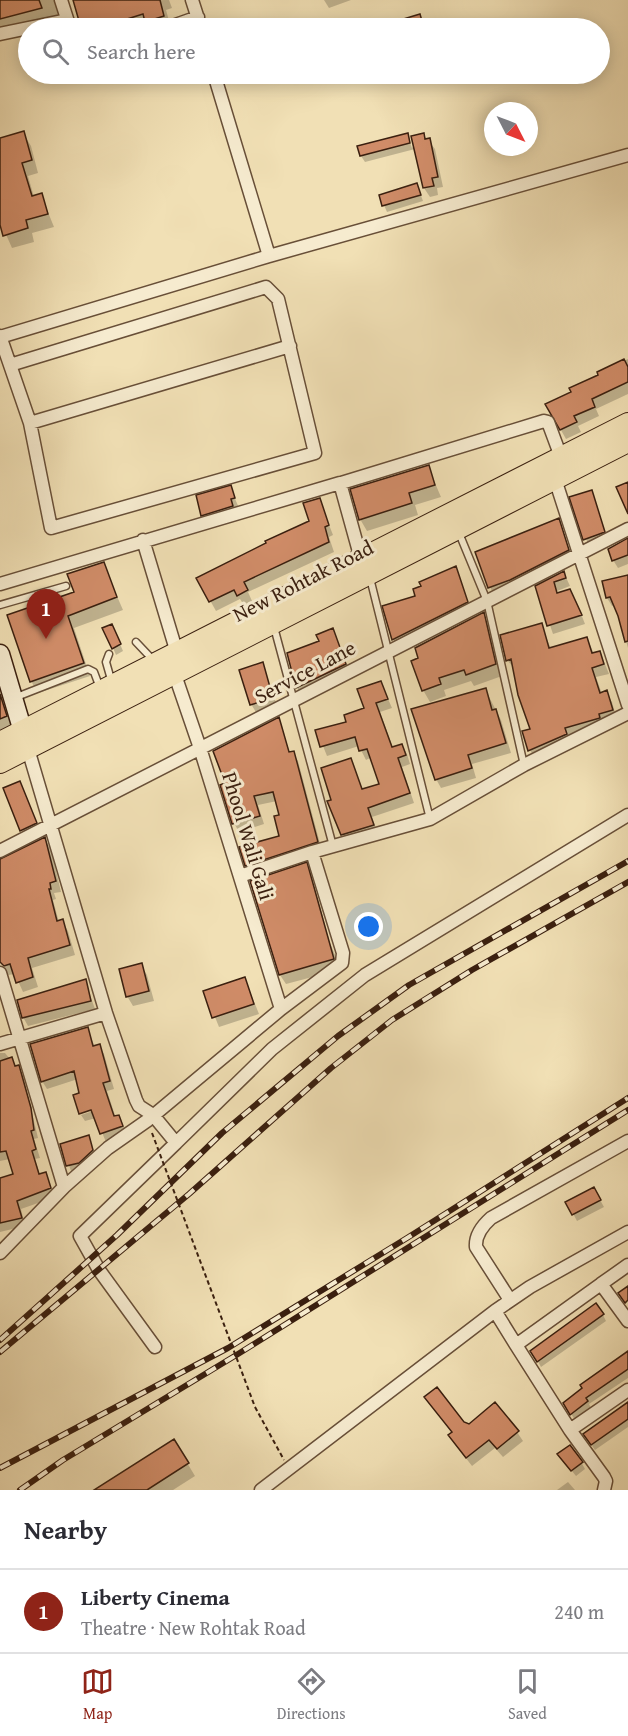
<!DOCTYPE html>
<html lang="en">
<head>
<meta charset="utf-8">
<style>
	body { margin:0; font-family:"Gentium Book Plus",serif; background:#f2f2f3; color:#2b2b33 }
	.compass { position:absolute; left:484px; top:102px; width:54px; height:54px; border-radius:50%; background:#fff; box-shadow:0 3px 15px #0003; rotate:132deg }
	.you { position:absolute; left:369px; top:927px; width:21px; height:21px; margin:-15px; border:4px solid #fff; border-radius:50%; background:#1a73e8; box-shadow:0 0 0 9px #1a73e833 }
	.badge { display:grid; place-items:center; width:39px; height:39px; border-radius:50%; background:#8f2418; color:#fff; font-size:20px; font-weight:700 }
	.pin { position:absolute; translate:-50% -50px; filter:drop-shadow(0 2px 3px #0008) }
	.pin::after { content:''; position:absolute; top:32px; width:21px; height:18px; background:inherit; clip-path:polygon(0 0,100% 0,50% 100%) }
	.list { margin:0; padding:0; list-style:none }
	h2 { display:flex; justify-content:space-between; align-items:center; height:78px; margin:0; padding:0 24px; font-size:26px }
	h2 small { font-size:20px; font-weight:400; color:#7c7c81 }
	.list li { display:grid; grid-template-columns:39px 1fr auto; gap:18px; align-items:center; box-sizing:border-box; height:84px; padding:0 24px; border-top:2px solid #e1e1e2 }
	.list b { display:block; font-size:22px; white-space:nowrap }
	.list p { margin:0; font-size:20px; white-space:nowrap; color:#7c7c81 }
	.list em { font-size:20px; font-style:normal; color:#7c7c81 }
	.icon { flex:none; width:33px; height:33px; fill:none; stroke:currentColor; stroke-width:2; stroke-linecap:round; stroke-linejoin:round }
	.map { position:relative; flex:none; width:628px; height:1490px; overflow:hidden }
	.search { position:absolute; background:#fff; box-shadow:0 3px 15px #0003; left:18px; right:18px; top:18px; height:66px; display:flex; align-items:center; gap:15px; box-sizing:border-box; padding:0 21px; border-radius:33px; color:#7c7c81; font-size:22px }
	.sheet { height:162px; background:#fff }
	nav { display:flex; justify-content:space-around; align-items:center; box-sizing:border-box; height:84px; border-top:2px solid #e1e1e2; background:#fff; font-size:16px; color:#7c7c81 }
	nav a { display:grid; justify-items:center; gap:3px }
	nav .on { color:#8f2418 }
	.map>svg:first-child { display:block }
	.shadow { fill:#0003 }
	.building { fill:#d08c68; stroke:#3a1f0f; stroke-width:1.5 }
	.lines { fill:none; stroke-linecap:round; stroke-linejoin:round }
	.lane-casing { stroke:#684f38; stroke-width:9 }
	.street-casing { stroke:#684f38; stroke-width:15 }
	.secondary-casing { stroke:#3a1f0f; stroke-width:21 }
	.primary-casing { stroke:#3a1f0f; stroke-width:22 }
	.path { stroke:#3a1f0f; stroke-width:2; stroke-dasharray:4.5 3; stroke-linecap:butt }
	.lane { stroke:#f6ebcf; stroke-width:6 }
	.street { stroke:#f6ebcf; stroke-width:12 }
	.secondary { stroke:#f6ebcf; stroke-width:18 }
	.primary { stroke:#f1e0b5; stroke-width:20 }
	.rail-casing { stroke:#3a1f0f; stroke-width:6 }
	.rail { stroke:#f6ebcf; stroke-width:4; stroke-dasharray:11; stroke-linecap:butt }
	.path-bridge { stroke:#3a1f0f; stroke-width:2; stroke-dasharray:4.5 3; stroke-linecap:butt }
	.labels { text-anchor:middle; stroke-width:6; stroke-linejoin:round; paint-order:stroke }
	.street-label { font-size:21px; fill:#3a1f0f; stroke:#f6ebcf }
</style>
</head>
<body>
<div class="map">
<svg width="628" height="1490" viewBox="0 0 628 1490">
	<rect width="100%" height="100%" fill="#f1e0b5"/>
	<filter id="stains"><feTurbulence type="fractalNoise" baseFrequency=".00333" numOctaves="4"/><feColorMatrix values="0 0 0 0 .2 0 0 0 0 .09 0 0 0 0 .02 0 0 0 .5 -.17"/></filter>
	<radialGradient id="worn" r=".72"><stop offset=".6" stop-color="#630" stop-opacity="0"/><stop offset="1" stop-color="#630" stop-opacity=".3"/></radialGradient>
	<path class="shadow" d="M0 0H61L60 15 4 33 0 30Z
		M169 0 172 8 166 10 171 28H83L75 1Z
		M324 0H351L329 8Z
		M419 16 425 28H375Z
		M23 133 31 146 38 173 28 176 34 197 41 195 54 227 32 233 34 242 12 248 0 221V140Z
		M407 134 412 148 423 134 435 149 443 187 437 188 438 195 430 197 424 188 415 149 365 162 361 156Z
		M417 185 423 201 387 212 380 196Z
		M628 359V394L596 409 599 416 578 426 581 432 566 439 547 405 573 393 600 376 599 372Z
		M428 467 441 497 415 505 418 515 367 531 360 519Z
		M230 487 239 508 209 525 203 515Z
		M591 492 609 542 590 549 571 498Z
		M319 499 333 535 329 537 334 552 248 592 252 601 244 605 240 599 216 611 198 579 311 521Z
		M558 520 574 560 495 597 490 587Z
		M628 540V564L618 568 613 560Z
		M103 564 123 610 74 628 90 676 38 693 31 681 76 593Z
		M455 568 472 612 399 649 393 639 417 597Z
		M564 573 570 586 552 593 576 601 585 624 553 634 537 587Z
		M628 576V648L619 615 615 605 612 606 607 598 604 582Z
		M483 614 490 626 502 676 474 686 471 681 444 690 446 696 430 702 423 690Z
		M541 625 551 649 587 638 594 654 600 652 609 674 596 677 602 694 606 692 612 702 617 720 535 759 530 750 532 730 515 669 507 660Z
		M332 630 351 674 303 697 297 688 288 654 321 642Z
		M115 632 123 651 116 655 113 648Z
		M262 664 278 708 257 714 251 704Z
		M381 683 392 708 380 712 393 748 402 745 407 754 410 764 402 767 414 803 372 817 378 834 347 844 329 802 333 801 350 760 363 791 381 785 372 757 366 760 359 746 327 756 317 731 348 723 366 709Z
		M485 689 501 720 511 753 472 764 476 778 441 788 436 779Z
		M0 691 11 726 0 731Z
		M278 719 290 753H293L298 761 322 851 252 874 247 865 281 837V816L277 801 258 805 264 824 239 832 234 823 227 784Z
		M20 783 41 833 27 840 5 789Z
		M45 839 51 849 61 892 54 893 56 899 53 900 59 922 62 921 68 931 75 955 32 968 38 987 23 992 15 974 8 975 0 956V860Z
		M306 864 311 873 330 943 339 964 335 971 286 984 280 975Z
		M141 965 147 975 154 1001 133 1006 127 996Z
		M245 979 259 1014 219 1027 205 992Z
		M85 981 95 1009 28 1026 23 1017Z
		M87 1029 95 1047 99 1046 104 1054 114 1089 107 1091 116 1118 119 1117 127 1134 106 1142 96 1118 85 1121 81 1115 99 1109 81 1094 78 1079 47 1089 42 1081Z
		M0 1053H5L23 1075 38 1138 34 1139 40 1158 35 1159 40 1175 45 1173 55 1197 21 1209 25 1226 0 1232V1179L15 1175 10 1159 0 1161Z
		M88 1137 98 1161 73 1176 61 1145Z
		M594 1189 604 1207 577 1221 567 1202Z
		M603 1315 606 1321 541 1367 532 1351Z
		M628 1353V1378L589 1404 591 1408 575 1420 565 1404Z
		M628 1404V1427L595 1450 588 1440Z
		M432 1406 469 1426 517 1432 523 1441 503 1457 495 1448 472 1466 455 1444 450 1436 453 1433Z
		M174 1441 195 1476 173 1490H97Z
		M563 1460 581 1462 585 1469 576 1476Z
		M568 1482 575 1490H557Z"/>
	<path class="building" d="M0 0H39L42 8 0 19Z
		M73 0H160L164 16 145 22 143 14 105 26 106 28H81Z
		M420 14 424 28H380V26Z
		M24 131 32 160 22 163 32 196 42 193 48 214 26 220 28 228 3 236 0 225V138Z
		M408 133 410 143 360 156 357 146Z
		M424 133 425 139 430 138 438 177 432 178 434 186 423 188 411 136Z
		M417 183 421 195 382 206 379 195Z
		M624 359 628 367V382L592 399 595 407 574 416 577 422 560 430 545 404 571 392 569 388 598 375 597 372Z
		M429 465 435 485 409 493 412 503 359 520 350 489Z
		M628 482V514L616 487Z
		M231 485 235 498 231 499 233 506 201 516 196 495Z
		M592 490 605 532 583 540 569 497Z
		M320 498 329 525 325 527 329 542 244 582 248 590 237 596 234 590 209 602 196 578 266 543 265 541 309 521 303 503Z
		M559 518 569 550 510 580 488 588 475 552Z
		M628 538V555L612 561 608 549Z
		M104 562 117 597 68 616 84 663 30 682 7 615 74 592 67 574Z
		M456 566 468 602 392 640 382 606 415 596 413 589 421 586 419 582Z
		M564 571 566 578 554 582 557 593 570 589 582 615 547 626 535 586Z
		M628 575V641L625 642 618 616 610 597 606 598 602 581Z
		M484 612 496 664 466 675 464 670 439 678 441 684 422 691 411 661 418 658 415 648Z
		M542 623 549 648 587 637 592 653 600 651 604 664 592 668 600 693 607 690 613 710 599 714 600 718 565 728 567 734 528 751 522 731 530 729 518 695 511 659 506 661 500 635Z
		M112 624 121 644 112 649 102 628Z
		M333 628 346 664 296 688 287 653 319 641 316 635Z
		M263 662 273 698 250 705 239 670Z
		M381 681 388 699 376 703 392 747 402 744 406 755 398 758 410 793 368 808 374 825 341 835 327 801 331 800 321 768 351 758 362 789 379 784 367 749 359 751 355 737 320 747 315 730 346 722 344 715 364 708 357 689Z
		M486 688 492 710 496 709 506 743 468 755 472 768 435 780 411 709Z
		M0 694 7 716 0 719Z
		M279 717 289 752 294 751 318 842 245 866 239 847 279 836 274 816 279 815 273 792 254 796 260 816 232 824 220 785 225 783 213 751Z
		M20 781 37 823 20 831 3 788Z
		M45 837 56 881 50 883 51 889H49L57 921 63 919 70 945 28 958 33 977 16 983 10 964 4 966 0 962V859Z
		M307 862 334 959 279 975 250 881Z
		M142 963 149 991 126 997 119 969Z
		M245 977 254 1004 212 1018 203 991Z
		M86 979 91 1001 22 1018 17 1000Z
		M88 1027 93 1046 100 1044 110 1081 103 1083 114 1116 119 1115 123 1126 100 1134 91 1110 79 1114 73 1095 79 1093 74 1071 41 1082 30 1044Z
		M12 1057 15 1066 19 1065 31 1108 34 1130 31 1131 36 1149 32 1151 39 1174 46 1172 51 1188 17 1201 22 1218 0 1223V1178L13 1174 6 1151 0 1152V1061Z
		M89 1135 93 1150 79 1163 66 1166 60 1144Z
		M594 1187 601 1200 572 1215 565 1202Z
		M628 1286V1300L625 1303 618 1293Z
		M596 1303 604 1314 537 1362 530 1351Z
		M628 1351V1369L586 1398 588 1401 570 1415 563 1403 582 1388 580 1385Z
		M437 1387 464 1422 469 1424 495 1402 519 1431 497 1449 489 1440 466 1458 448 1435 452 1432 424 1397Z
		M628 1402V1419L591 1445 583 1434Z
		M174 1439 189 1463 147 1490H94Z
		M570 1445 583 1462 571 1471 557 1454Z"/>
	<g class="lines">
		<defs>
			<path id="lane" d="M459 533 487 601 524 765
				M370 578 430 819
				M0 605 66 586
				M274 627 333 846
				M136 642 154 661
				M109 654 106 662 112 683
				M14 698 88 669 94 672 100 688"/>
			<path id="street" d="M61 0 70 28
				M192 0 201 28
				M167 28 198 17
				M0 34 67 20
				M214 74 269 256
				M0 336 30 423 51 528 315 453 278 299 266 287 10 365
				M0 337 269 256 628 155
				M30 423 290 346
				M555 479 628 705
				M338 484 544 421 548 422 561 457
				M143 540 177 653
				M0 584 340 483 361 559
				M175 675 200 748 281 1009
				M28 749 106 1013 136 1100 139 1106 153 1115 176 1143 272 1049 365 975 628 815
				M0 851 628 529
				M240 876 312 852
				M0 973 64 1187
				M0 1044 106 1013
				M0 1253 64 1187 108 1148 148 1120 281 1009 342 963 343 953 312 852 430 819 524 765 628 713
				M628 1265 601 1284 628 1321
				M510 1300 476 1247C475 1235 482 1226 491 1218L628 1141
				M495 1311 516 1345 601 1284
				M516 1345 570 1430
				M155 1347 99 1270 80 1236 176 1143
				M261 1490 495 1311 530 1287 628 1232
				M604 1490 606 1481 604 1477 570 1430 628 1390"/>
			<path id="secondary" d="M0 654 27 745"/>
			<path id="primary" d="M0 742 628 423
				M0 763 628 442"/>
		</defs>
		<use href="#lane" class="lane-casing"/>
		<use href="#street" class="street-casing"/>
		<use href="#secondary" class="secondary-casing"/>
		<use href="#primary" class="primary-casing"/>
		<path class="path" d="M255 1407 284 1460"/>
		<use href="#lane" class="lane"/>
		<use href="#street" class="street"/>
		<use href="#secondary" class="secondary"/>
		<use href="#primary" class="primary"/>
		<defs>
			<path id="rail" d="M0 1340 117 1235 222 1133 338 1036 409 985 628 861
				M0 1352 189 1194 331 1068 392 1020 472 970 628 882
				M0 1468 228 1348 407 1238 628 1098
				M20 1490 63 1460 238 1354 628 1110"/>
		</defs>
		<use href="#rail" class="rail-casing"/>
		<use href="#rail" class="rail"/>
		<path class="path-bridge" d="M152 1133 255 1407"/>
	</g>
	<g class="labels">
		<g class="street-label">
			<text transform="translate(303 581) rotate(-27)" y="7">New Rohtak Road</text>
			<text transform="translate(305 672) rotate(-28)" y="7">Service Lane</text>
			<text transform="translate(248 836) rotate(73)" y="7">Phool Wali Gali</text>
		</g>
	</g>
	<rect width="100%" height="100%" filter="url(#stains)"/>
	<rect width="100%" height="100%" fill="url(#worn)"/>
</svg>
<svg class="compass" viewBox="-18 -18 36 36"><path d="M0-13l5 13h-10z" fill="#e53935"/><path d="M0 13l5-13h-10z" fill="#7c7c81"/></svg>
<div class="you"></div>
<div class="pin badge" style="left:46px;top:639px">1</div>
<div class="search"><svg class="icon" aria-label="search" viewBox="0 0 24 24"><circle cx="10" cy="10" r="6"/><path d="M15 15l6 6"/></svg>Search here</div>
</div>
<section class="sheet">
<h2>Nearby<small></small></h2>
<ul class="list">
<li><span class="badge">1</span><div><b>Liberty Cinema</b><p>Theatre · New Rohtak Road</p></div><em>240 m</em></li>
</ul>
</section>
<nav>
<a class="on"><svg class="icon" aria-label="map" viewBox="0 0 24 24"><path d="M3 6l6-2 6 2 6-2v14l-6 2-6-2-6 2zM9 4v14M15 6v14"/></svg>Map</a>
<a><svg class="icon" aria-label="directions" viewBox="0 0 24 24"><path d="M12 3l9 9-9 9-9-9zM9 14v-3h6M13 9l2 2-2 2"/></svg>Directions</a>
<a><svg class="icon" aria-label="saved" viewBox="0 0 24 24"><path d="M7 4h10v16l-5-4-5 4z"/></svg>Saved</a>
</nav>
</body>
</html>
